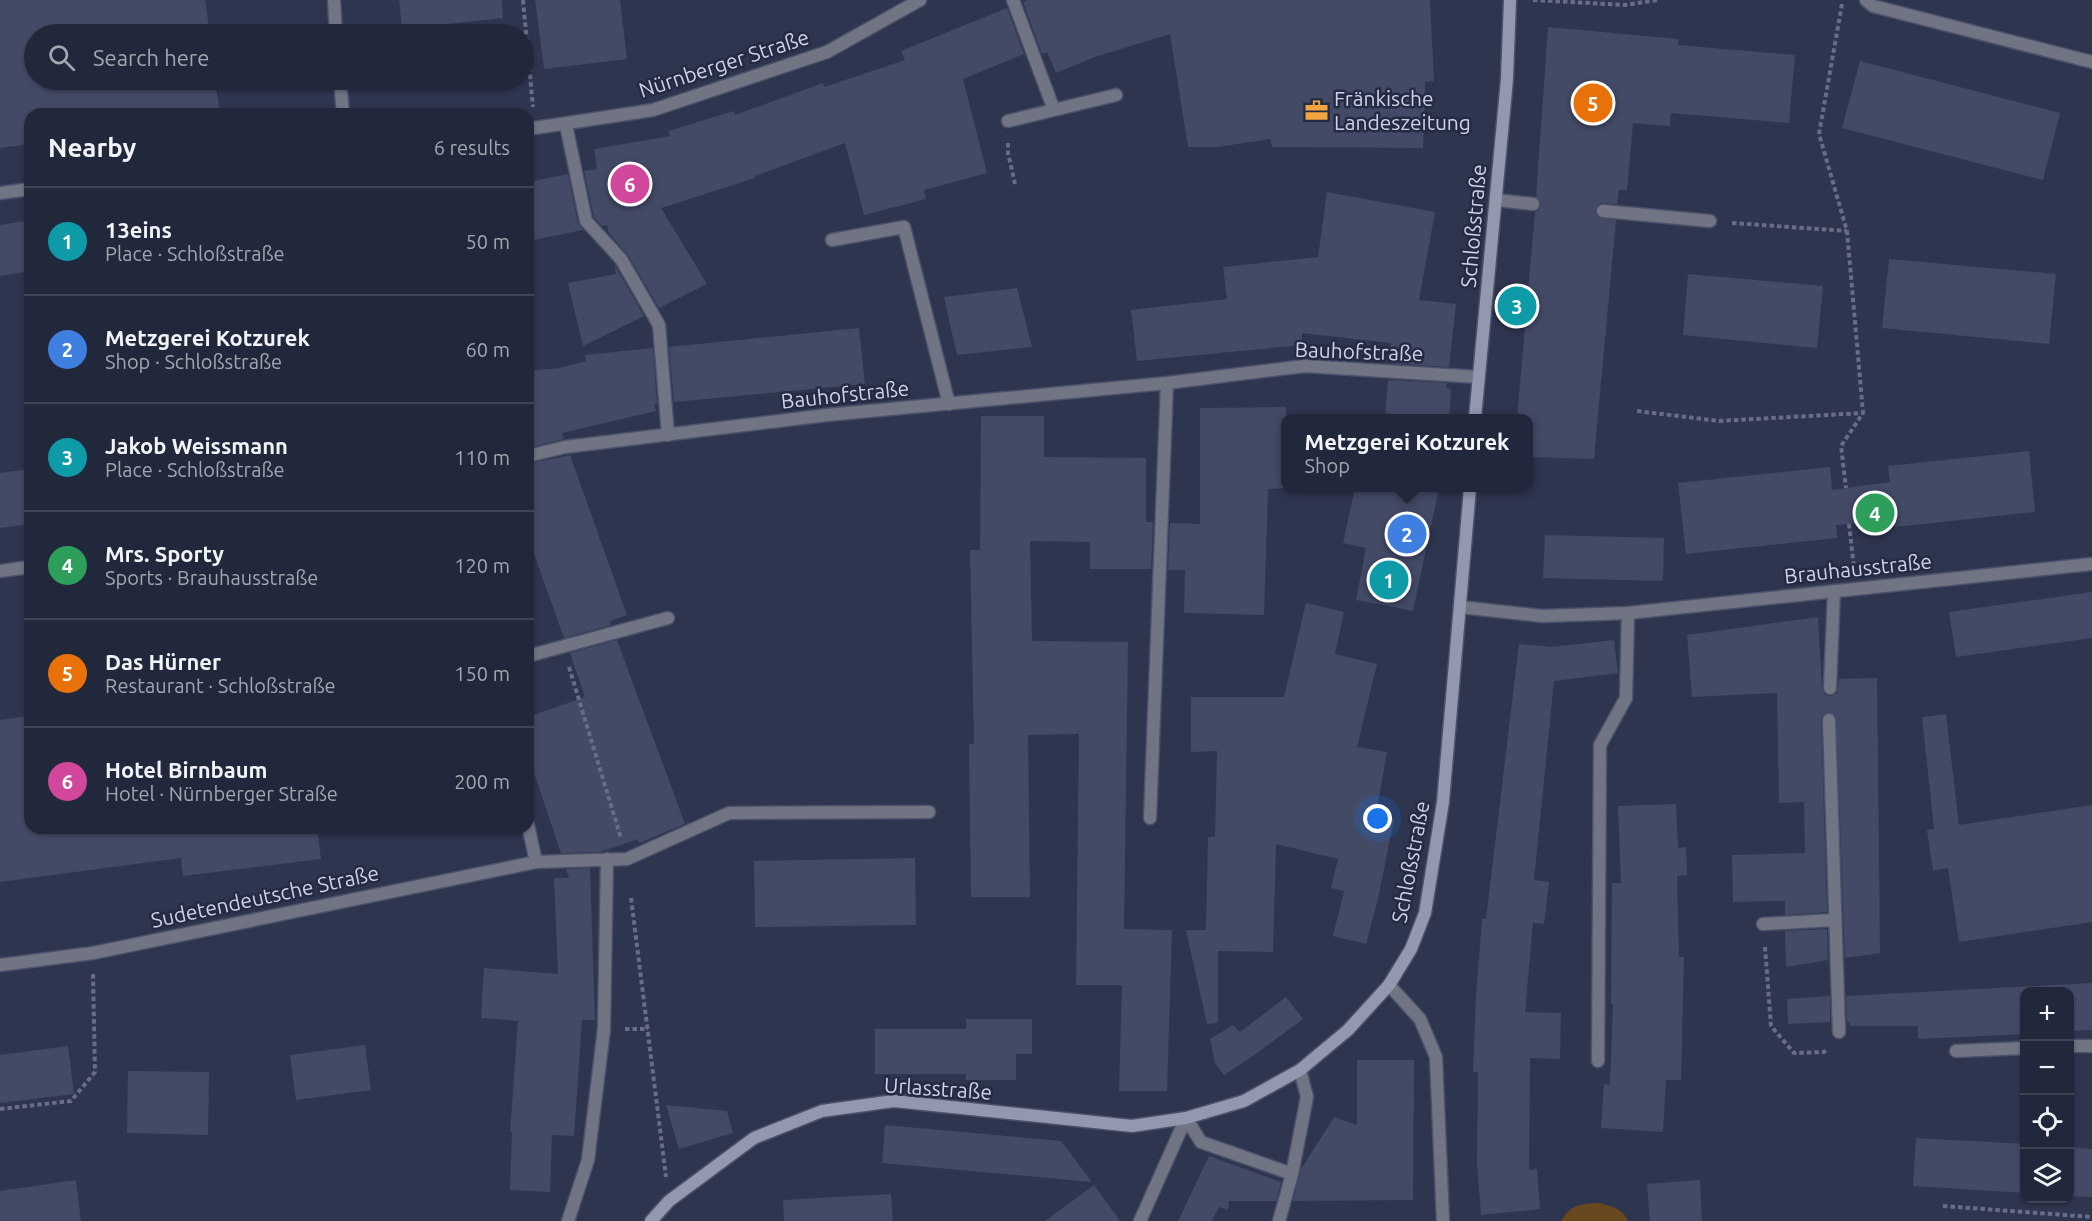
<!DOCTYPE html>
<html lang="en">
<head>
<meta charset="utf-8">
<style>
	body { margin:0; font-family:Ubuntu,sans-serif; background:#2e3446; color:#f1f3f6 }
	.controls { position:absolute; right:18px; bottom:18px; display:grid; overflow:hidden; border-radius:12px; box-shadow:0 2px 4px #0004 }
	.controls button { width:54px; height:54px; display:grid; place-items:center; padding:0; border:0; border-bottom:2px solid #3f4455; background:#22283b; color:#f1f3f6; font:30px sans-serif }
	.you { position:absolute; left:1378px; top:819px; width:21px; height:21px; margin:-15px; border:4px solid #fff; border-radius:50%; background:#1a73e8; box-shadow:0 0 0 9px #1a73e833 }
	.badge { display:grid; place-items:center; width:39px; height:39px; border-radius:50%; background:#f2a541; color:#fff; font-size:20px; font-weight:700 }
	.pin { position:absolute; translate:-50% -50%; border:3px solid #fff; box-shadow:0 2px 6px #0006 }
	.popup { position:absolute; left:1281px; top:414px; width:252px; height:78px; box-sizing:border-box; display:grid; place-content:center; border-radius:12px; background:#22283b; filter:drop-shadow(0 2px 4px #0005); font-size:20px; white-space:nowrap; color:#a2a6af }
	.popup b { font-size:22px; color:#f1f3f6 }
	.popup::after { content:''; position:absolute; left:50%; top:100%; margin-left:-12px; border:12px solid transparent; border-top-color:#22283b }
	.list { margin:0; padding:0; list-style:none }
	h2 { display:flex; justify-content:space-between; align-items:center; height:78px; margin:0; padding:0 24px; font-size:26px }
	h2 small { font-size:20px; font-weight:400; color:#a2a6af }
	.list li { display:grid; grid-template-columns:39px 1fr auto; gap:18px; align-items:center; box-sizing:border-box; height:108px; padding:0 24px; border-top:2px solid #3f4455 }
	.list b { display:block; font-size:22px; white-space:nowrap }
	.list p { margin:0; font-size:20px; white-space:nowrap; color:#a2a6af }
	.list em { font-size:20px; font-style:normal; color:#a2a6af }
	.icon { flex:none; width:33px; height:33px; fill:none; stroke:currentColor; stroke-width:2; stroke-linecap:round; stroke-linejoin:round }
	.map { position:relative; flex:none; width:2092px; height:1221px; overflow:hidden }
	.search { position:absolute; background:#22283b; box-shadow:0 2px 4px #0004; left:24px; top:24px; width:510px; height:66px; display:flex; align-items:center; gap:15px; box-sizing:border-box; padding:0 21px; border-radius:33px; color:#a2a6af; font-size:22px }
	.panel { position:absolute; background:#22283b; box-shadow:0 2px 4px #0004; left:24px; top:108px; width:510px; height:726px; border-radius:18px }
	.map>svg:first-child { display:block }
	.green { fill:#68481f }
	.building { fill:#434a66 }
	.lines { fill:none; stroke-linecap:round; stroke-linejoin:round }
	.lane-casing { stroke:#4b516a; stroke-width:15 }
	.street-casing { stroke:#4b516a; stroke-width:15 }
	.secondary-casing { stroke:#4b516a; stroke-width:15 }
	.path { stroke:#676d84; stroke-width:4; stroke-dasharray:4.5 3; stroke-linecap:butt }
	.lane { stroke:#717583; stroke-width:12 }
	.street { stroke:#717583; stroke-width:12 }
	.secondary { stroke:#9298ae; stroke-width:12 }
	.labels { text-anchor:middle; stroke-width:5; stroke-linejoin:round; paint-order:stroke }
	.street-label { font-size:21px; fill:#ced3e4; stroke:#242b44 }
	.poi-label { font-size:21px; fill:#ced3e4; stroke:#242b44; text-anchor:start }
</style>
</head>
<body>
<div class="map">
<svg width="2092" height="1221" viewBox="0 0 2092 1221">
	<rect width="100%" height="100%" fill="#2e354f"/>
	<path class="green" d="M1599 1203C1610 1206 1623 1208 1628 1221H1561C1571 1204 1581 1204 1599 1203Z"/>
	<path class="building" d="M0 0H205L210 34H34V80H215L220 114H30V144L0 148Z
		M399 0H502L503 18 402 29Z
		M535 0H620L627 59 544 69Z
		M1028 0H1430L1434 81 1425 82 1423 148 1272 147 1270 139 1217 147H1188L1170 34 1095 57 1056 73 1047 52 1042 54 1023 2Z
		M1007 8 1024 54 963 79 987 173 924 190 926 199 864 215 845 143 755 176V178L661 208 707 284 659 308 628 255 609 233 607 225 602 226 594 217 584 171 597 169 594 149 670 136 668 131 734 111 735 115 823 83 824 87 905 60 901 51Z
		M1548 27 1678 39V45L1795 55 1789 123 1671 113 1670 126 1633 123 1627 190H1619L1617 204 1600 203 1595 210 1599 218 1616 220 1594 459 1528 457V418H1517L1535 212 1539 209 1541 204 1536 197Z
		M1860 61 2060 113 2043 180 1842 128Z
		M568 174 578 223 583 230 528 241V182Z
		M1327 192 1435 212 1419 300 1456 304 1449 367 1390 363 1391 343 1302 333V345L1137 361 1131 310 1227 299 1223 267 1318 257Z
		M30 220V271L0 276V225Z
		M1889 259 2056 274 2049 344 1882 328Z
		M614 264 644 316 583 346 568 283 616 274Z
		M1688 274 1823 286 1817 348 1683 335Z
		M1017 288 1032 347 957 355 944 297Z
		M859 328 865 384 674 402 669 347Z
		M653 348 657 404H654L656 411 562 433 564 439 528 448V371L560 368 586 361 585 355Z
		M1388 380 1447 383 1446 388 1451 389 1449 418H1385Z
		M1286 407V488L1268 489 1264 615 1184 613 1185 570H1168L1170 523 1200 524V408Z
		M981 416H1044V457L1146 458V522H1153L1151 569H1090V542L1030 541 1032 641 1128 642 1124 929 1172 930 1167 1091H1119L1122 985H1076L1079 734 1028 735 1030 897H971L969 744H974L970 550H980Z
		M2029 451 2035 512 1895 527 1894 520 1836 525 1837 538 1686 554 1678 483 1830 467 1832 490 1890 482 1888 466Z
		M570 455 627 615 610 621 611 625 564 638 528 537V464Z
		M30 469V524L0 528V473Z
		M1355 488H1439L1413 611 1356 600 1366 548 1343 543Z
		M1545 535 1664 538 1663 581 1543 578Z
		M2092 592V638L1956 657 1949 612Z
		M1306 603 1344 612 1335 654 1377 664 1357 747 1387 752 1376 815 1394 819 1378 899 1366 944 1333 936 1344 891 1331 888 1338 859 1276 844 1273 952 1218 951V1023L1207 1024 1186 930H1206L1208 837H1215L1217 751 1191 752V697H1284Z
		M1818 617 1822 688 1825 695 1830 696 1837 693 1839 679 1877 678 1880 953 1845 958 1836 716 1828 712 1822 716 1821 720 1827 912 1785 915V901L1733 902 1732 855 1805 853 1804 802 1779 803 1777 693 1692 697 1687 635Z
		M617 640 685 824 639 843 638 839 600 852 561 853 528 755V717L585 697 570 653Z
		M1614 640 1618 673 1554 681 1534 880 1549 882 1544 924 1533 923 1525 1012 1561 1013 1560 1059 1530 1058 1529 1170 1537 1169 1540 1209 1481 1215 1477 1165 1478 1072H1473L1476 996 1482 919H1486L1519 644 1551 647Z
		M1946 714 1959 825 2092 805V922L1959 942 1948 868 1933 871 1927 830 1934 829 1922 717Z
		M30 716V828H317L321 859 183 876 181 858 0 882V720Z
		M1676 804 1678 848 1686 847 1687 875 1677 876 1679 957H1684L1681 1080H1666L1663 1132 1601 1128 1604 1084 1610 1085 1613 1004H1611L1612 883H1621L1618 806Z
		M915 858 916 925 755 927 754 861Z
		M590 868 595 1020H582L574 1136 552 1135 550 1192 510 1190 512 1132H510L518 1021 481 1018 484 968 558 974 554 878H569L566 869Z
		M1827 929 1828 960 1786 967 1785 931Z
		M2092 983V1030L2070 1031V992H2025V1034L1918 1039V1026H1850V1022H1847L1846 996Z
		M1830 996V1022L1788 1024 1787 999Z
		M1286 997 1303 1019 1253 1056 1224 1075 1215 1063 1210 1039 1233 1025 1240 1032Z
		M966 1019H1032V1054H1016V1080H966V1074H875V1029H966Z
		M365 1045 371 1090 296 1100 290 1055Z
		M68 1046 74 1094 0 1103V1055Z
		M1357 1060H1414L1413 1200 1293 1201 1301 1169 1334 1117 1357 1125Z
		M128 1071 209 1072 208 1135 127 1133Z
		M666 1105 727 1111 733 1133 679 1149Z
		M885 1125 1061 1141 1092 1182 882 1163Z
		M1916 1138 2025 1144V1193L1913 1186Z
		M2070 1147 2092 1149V1197L2070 1196Z
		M1209 1156 1281 1182 1276 1201H1229L1228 1210 1219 1207 1212 1221H1178Z
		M76 1180 81 1221H0V1191Z
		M1700 1180 1702 1221H1650L1647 1184Z
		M1094 1185 1120 1221H1045Z
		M891 1194 893 1221H784L783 1200Z"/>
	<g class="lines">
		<defs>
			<path id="lane" d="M1013 0 1054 110
				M1008 121 1116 95
				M566 125 586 221 621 259 659 325 668 435
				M1496 200 1533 204
				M1603 211 1710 221
				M832 240 904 227 949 404
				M528 656 668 618
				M1830 688 1834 591
				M1829 720 1839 1032
				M536 862 627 859 729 813 929 812
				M1763 924 1834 920
				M2070 1046H2092
				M1956 1051 2024 1048
				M1598 1061 1600 745 1626 698 1628 613
				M1186 1118 1201 1142 1292 1174
				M568 1221 588 1160 604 1029 607 859
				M1279 1221 1292 1174 1307 1097 1300 1070"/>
			<path id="street" d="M334 0 336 34
				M1866 0 1873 6 2092 62
				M340 80 343 114
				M528 129 653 110 827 52 920 0
				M0 193 30 189
				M528 456 565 447 827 415 1167 383 1305 366 1478 377
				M0 571 30 567
				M1460 607 1542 616 1628 613 2092 564
				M1150 818 1167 383
				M0 965 93 953 536 862 528 825
				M1389 985 1420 1019 1436 1057 1443 1221
				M1140 1221 1186 1118"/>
			<path id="secondary" d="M1475 418 1507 79 1510 0
				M651 1221 669 1201 754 1138 822 1111 894 1101 1132 1126 1186 1118 1244 1101 1300 1070 1348 1030 1389 985 1411 949 1425 913 1443 802 1470 488"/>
		</defs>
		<use href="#lane" class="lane-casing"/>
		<use href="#street" class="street-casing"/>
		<use href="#secondary" class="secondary-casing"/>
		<path class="path" d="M523 0 533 107
			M1533 0 1625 5 1657 0
			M1842 4 1819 134 1847 231 1863 413 1841 446 1846 488
			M1008 143V153L1015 184
			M1732 223 1847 231
			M1637 411 1719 421 1863 413
			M1849 524 1854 568
			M569 667 621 838
			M631 898 666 1177
			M1765 947 1771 1026 1794 1053 1824 1052 1826 1050
			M625 1029H648
			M0 1109 71 1101 95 1072 93 974
			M1943 1206 2092 1217"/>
		<use href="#lane" class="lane"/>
		<use href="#street" class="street"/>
		<use href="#secondary" class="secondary"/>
	</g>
	<defs>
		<symbol id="office-bare" viewBox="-9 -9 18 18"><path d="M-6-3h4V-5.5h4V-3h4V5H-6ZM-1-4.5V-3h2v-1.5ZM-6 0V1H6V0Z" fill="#f2a541" stroke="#242b44" stroke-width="2.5" paint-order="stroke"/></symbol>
	</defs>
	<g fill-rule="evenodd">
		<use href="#office-bare" x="1300" y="94" width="33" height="33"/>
	</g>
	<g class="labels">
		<g class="street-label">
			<text transform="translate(724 64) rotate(-18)" y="7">Nürnberger Straße</text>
			<text transform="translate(1474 226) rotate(-85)" y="7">Schloßstraße</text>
			<text transform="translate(1359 352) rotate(2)" y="7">Bauhofstraße</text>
			<text transform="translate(845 395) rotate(-6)" y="7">Bauhofstraße</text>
			<text transform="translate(1858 569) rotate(-6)" y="7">Brauhausstraße</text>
			<text transform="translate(1411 862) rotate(-79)" y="7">Schloßstraße</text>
			<text transform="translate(265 897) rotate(-12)" y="7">Sudetendeutsche Straße</text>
			<text transform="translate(938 1089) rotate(4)" y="7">Urlasstraße</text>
		</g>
		<g class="poi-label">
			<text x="1334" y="106">Fränkische<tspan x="1334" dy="24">Landeszeitung</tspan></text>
		</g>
	</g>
</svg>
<div class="controls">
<button>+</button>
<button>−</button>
<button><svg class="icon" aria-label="locate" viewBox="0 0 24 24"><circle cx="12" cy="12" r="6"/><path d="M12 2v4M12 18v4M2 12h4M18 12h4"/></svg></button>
<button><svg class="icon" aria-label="layers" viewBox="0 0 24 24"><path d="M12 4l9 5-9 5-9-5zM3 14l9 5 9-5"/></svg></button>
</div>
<div class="you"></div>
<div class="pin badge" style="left:1389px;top:580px;background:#0f9aa8">1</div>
<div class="pin badge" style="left:1407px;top:534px;background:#3f7fe0">2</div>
<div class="popup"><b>Metzgerei Kotzurek</b>Shop</div>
<div class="pin badge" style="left:1517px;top:306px;background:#0f9aa8">3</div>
<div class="pin badge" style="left:1875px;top:513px;background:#2e9e5b">4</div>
<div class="pin badge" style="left:1593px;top:103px;background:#e8710a">5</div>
<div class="pin badge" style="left:630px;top:184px;background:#d1479c">6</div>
<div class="search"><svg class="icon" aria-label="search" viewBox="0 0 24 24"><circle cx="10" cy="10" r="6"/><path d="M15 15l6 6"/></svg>Search here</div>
<section class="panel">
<h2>Nearby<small>6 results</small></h2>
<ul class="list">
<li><span class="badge" style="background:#0f9aa8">1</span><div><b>13eins</b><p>Place · Schloßstraße</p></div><em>50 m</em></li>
<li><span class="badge" style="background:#3f7fe0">2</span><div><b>Metzgerei Kotzurek</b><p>Shop · Schloßstraße</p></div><em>60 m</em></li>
<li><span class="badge" style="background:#0f9aa8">3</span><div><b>Jakob Weissmann</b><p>Place · Schloßstraße</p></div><em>110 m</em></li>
<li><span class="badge" style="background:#2e9e5b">4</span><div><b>Mrs. Sporty</b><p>Sports · Brauhausstraße</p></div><em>120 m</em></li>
<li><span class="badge" style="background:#e8710a">5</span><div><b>Das Hürner</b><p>Restaurant · Schloßstraße</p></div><em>150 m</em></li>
<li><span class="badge" style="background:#d1479c">6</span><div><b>Hotel Birnbaum</b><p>Hotel · Nürnberger Straße</p></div><em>200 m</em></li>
</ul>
</section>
</div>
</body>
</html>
